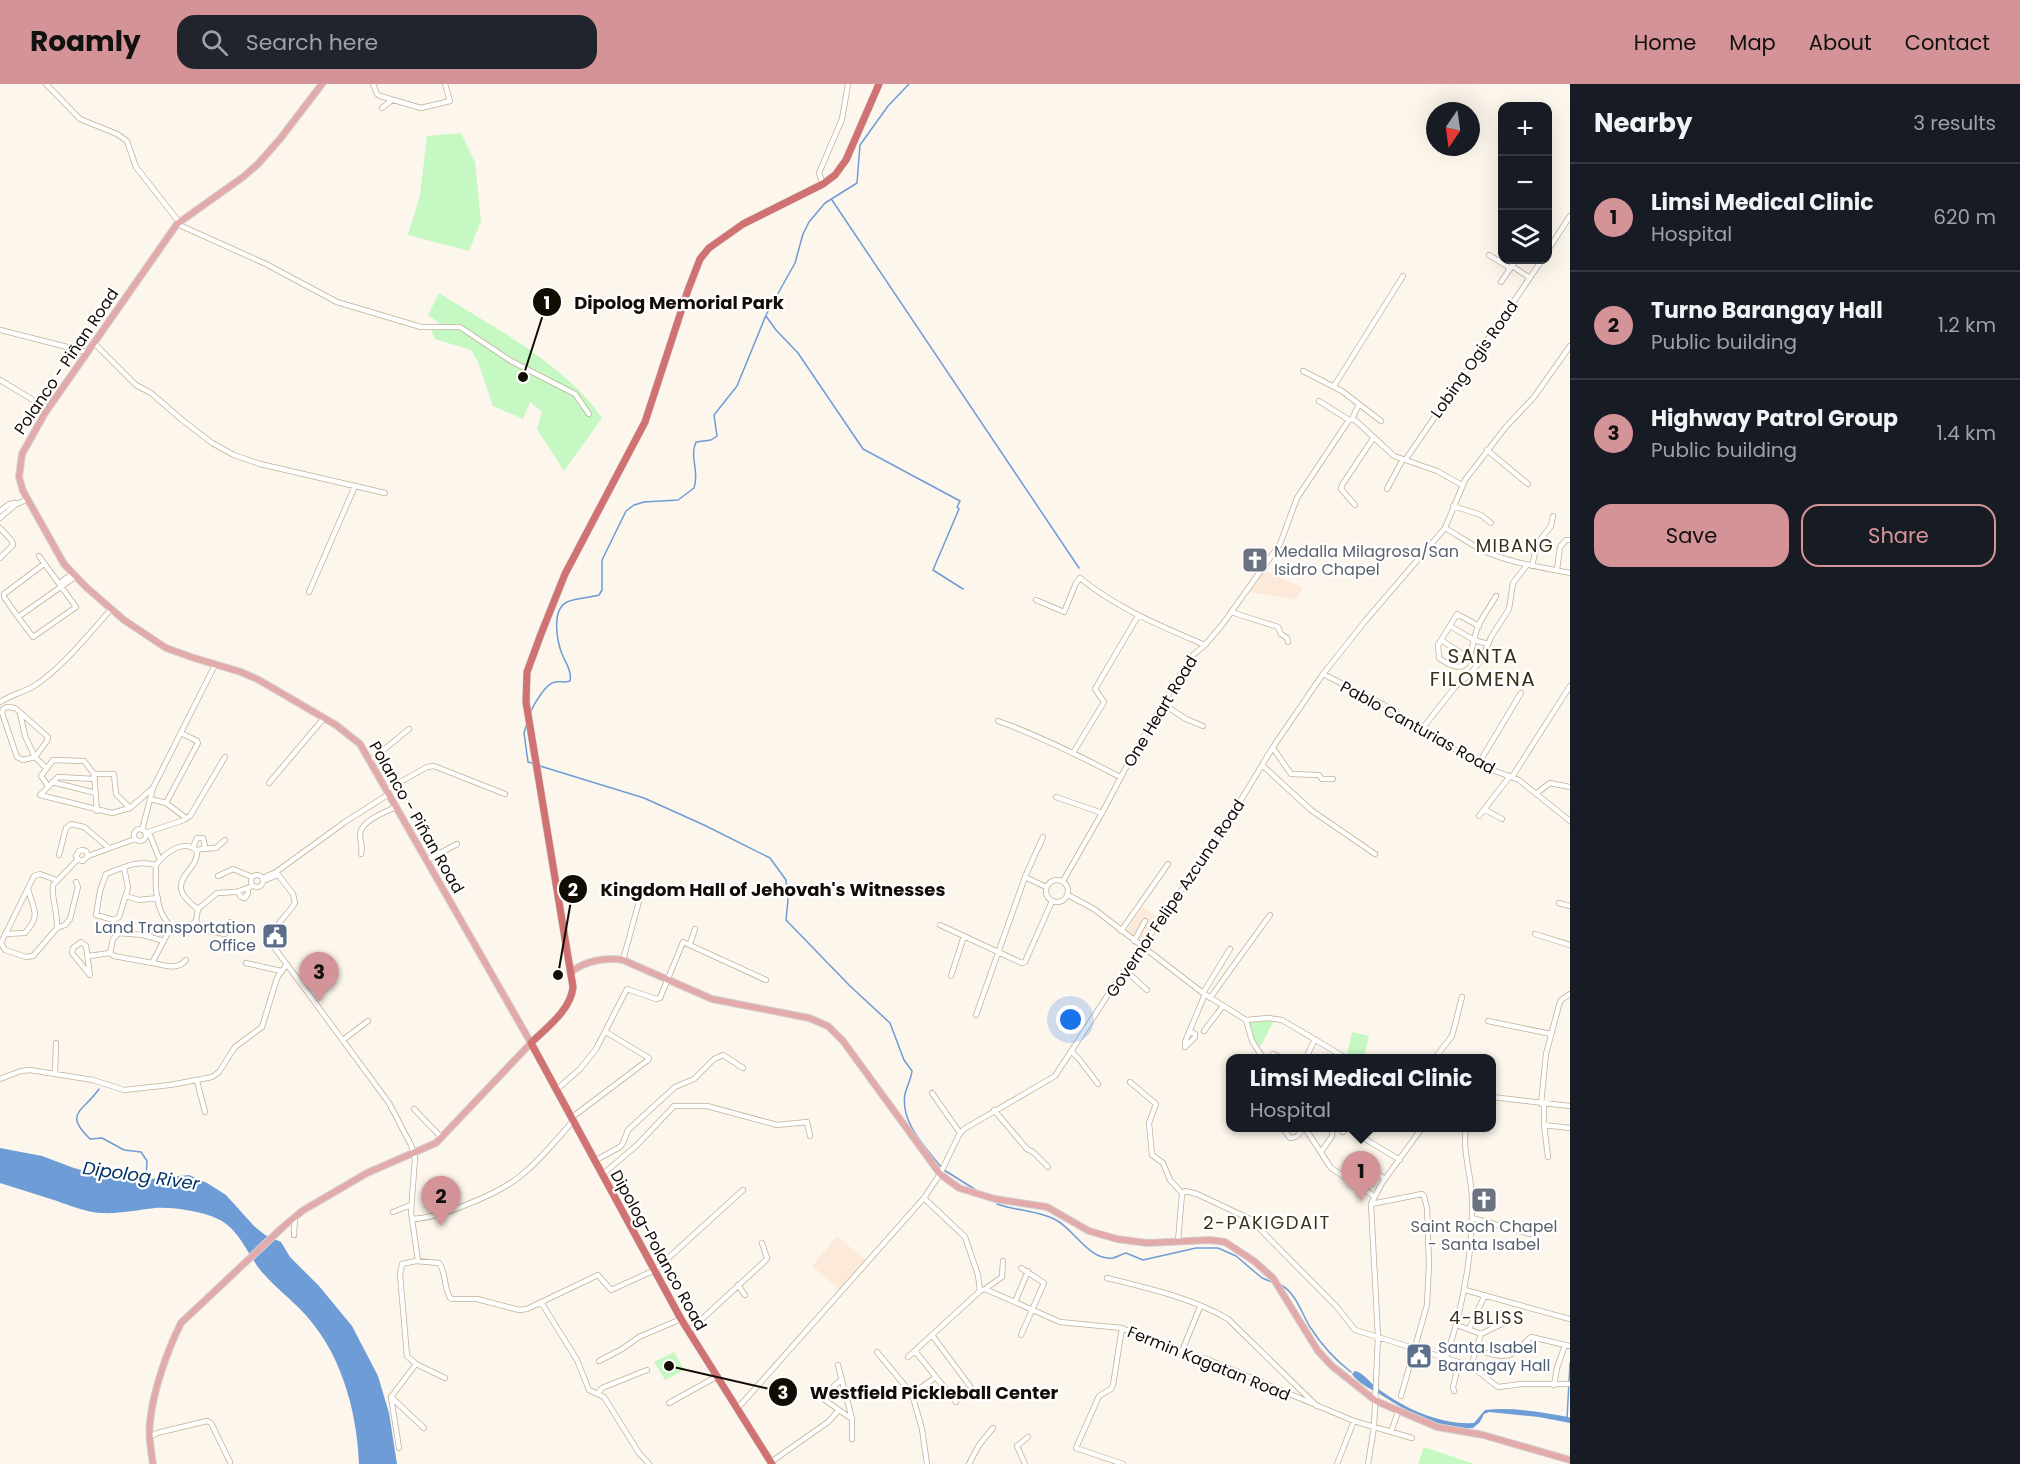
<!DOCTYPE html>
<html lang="en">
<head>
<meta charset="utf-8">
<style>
	body { margin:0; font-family:Poppins,sans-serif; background:#20242c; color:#f1f3f6 }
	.controls { position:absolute; right:18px; top:18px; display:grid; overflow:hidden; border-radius:12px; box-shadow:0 6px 24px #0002 }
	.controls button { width:54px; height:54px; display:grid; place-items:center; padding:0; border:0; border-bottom:2px solid #363941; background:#171b24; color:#f1f3f6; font:30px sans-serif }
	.compass { position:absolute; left:1426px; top:18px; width:54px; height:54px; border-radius:50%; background:#171b24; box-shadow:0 6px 24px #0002; rotate:193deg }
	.you { position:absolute; left:1071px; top:936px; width:21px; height:21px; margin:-15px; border:4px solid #fff; border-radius:50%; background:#1a73e8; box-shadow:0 0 0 9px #1a73e833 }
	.badge { display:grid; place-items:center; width:39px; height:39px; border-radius:50%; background:#d49396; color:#111; font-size:20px; font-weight:700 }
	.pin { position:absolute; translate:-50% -50px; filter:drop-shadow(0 2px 3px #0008) }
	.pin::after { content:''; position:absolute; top:32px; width:21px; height:18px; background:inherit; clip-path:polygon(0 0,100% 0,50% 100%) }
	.popup { position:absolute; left:1226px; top:970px; width:270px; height:78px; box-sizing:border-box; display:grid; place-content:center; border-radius:12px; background:#171b24; filter:drop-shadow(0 2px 4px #0005); font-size:20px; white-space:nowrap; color:#9ea1a6 }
	.popup b { font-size:22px; color:#f1f3f6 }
	.popup::after { content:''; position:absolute; left:50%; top:100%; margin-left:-12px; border:12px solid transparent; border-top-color:#171b24 }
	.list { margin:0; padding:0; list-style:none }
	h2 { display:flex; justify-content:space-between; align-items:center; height:78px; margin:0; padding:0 24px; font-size:26px }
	h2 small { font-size:20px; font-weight:400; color:#9ea1a6 }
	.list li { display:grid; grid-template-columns:39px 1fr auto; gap:18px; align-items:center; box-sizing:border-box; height:108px; padding:0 24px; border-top:2px solid #363941 }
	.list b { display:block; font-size:22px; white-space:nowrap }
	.list p { margin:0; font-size:20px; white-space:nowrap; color:#9ea1a6 }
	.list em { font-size:20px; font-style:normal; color:#9ea1a6 }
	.actions { display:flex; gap:12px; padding:18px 24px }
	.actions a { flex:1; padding:14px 0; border:2px solid #d49396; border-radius:18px; text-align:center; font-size:21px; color:#d49396 }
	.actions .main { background:#d49396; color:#111 }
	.icon { flex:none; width:33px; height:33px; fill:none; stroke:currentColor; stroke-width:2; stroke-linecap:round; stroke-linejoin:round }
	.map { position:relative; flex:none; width:1570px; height:1380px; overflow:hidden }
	header { display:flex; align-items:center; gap:36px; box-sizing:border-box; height:84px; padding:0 30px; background:#d49396; color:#111 }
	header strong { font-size:28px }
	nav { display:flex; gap:33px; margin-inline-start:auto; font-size:21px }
	.search { width:420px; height:54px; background:#20242c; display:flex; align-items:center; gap:15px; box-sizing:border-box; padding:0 21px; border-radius:18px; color:#9ea1a6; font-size:22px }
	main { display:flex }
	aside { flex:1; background:#171b24 }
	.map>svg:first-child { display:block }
	.industrial { fill:#fde9da }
	.green { fill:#c5f8c2 }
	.water { fill:#6d9cd6 }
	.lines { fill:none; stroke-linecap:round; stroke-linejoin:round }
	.stream { stroke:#6d9cd6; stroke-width:1.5 }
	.minor-casing { stroke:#c1b198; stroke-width:6 }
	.major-casing { stroke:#d4d3d2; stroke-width:8 }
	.highway-casing { stroke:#d4d3d2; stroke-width:8 }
	.minor { stroke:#fff; stroke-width:4.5 }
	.major { stroke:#e3aaaa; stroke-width:6 }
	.highway { stroke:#d07272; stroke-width:7 }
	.labels { text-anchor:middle; stroke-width:4.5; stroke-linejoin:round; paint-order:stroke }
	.street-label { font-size:16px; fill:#120c05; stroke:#fff }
	.worship-label { font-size:16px; fill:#5b616d; stroke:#fff; text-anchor:start }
	.service-label { font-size:16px; fill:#4e5e75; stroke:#fff; text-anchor:end }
	.neighbourhood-label { font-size:18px; letter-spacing:1.5px; fill:#3d301b; stroke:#fff }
	.water-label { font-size:18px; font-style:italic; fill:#013368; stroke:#fff }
	.quarter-label { font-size:20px; letter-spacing:1.5px; fill:#3d301b; stroke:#fff }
	.leader { fill:none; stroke:#120c05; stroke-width:2 }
	.callout-dot { fill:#120c05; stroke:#fff; stroke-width:2 }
	.mark-label { font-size:18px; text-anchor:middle; font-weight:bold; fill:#fff }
	.callout-label { font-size:18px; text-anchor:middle; font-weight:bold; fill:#120c05; stroke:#fff; stroke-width:4.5; stroke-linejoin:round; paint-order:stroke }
</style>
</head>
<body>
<header>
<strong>Roamly</strong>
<div class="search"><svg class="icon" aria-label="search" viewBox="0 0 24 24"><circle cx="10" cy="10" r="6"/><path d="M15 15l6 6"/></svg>Search here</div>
<nav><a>Home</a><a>Map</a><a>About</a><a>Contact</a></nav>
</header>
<main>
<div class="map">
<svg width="1570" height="1380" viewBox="0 0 1570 1380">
	<rect width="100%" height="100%" fill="#fdf6ec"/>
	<path class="industrial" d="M1264 486 1303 504 1296 516 1250 508Z
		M1143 823 1161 835 1145 859 1142 857 1140 860 1125 848Z
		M837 1152 866 1177 840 1206 812 1182Z"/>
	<path class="green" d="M461 49 475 78 481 137 469 167 408 151 420 111 427 52Z
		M439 209C493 243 566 281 602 334L564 387 537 345 542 328 530 318 523 335 493 322 478 278 471 266 435 255 431 246 439 239 428 231Z
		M1274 936 1261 962H1258L1252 954 1249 938Z
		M1352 948 1369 952 1364 974H1350L1347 972Z
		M674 1268 684 1286 665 1296 654 1278Z
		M1424 1363 1474 1380H1418Z"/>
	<path class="water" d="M0 1064 42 1072 74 1084 115 1095H151L189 1091 207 1099 226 1111 254 1142 265 1151 281 1158 290 1173 319 1202 352 1242 378 1292 389 1329 397 1380H359C357 1325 340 1265 300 1225 287 1212 273 1201 261 1187 247 1169 239 1145 218 1135 200 1127 175 1123 155 1124 137 1126 119 1130 101 1129 86 1128 71 1122 57 1117 38 1111 19 1105 0 1099Z
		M1355 1287C1364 1289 1369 1298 1377 1304 1404 1324 1439 1341 1474 1339L1485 1326C1512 1323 1541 1328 1568 1333L1570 1334V1339L1539 1333 1489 1328 1484 1330 1480 1338 1473 1344C1439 1347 1405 1326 1378 1309 1369 1304 1358 1299 1352 1290Z"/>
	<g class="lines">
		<path class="stream" d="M832 116 1079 484
			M766 232 776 246 798 269 863 365 960 417 957 423 959 425 933 486 963 505
			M530 629C534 620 546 599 555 598 561 597 564 599 570 597 572 588 566 579 562 570 557 557 551 526 567 518 576 514 589 514 599 511L602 506V476L626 427 634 421 644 418 678 416 694 404C700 388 689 373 696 358L711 356 717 352 714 331 737 302 766 231 795 179 803 150 809 138 825 119 857 99 860 61 888 22 909 0
			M526 642 524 649 528 678 532 679
			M540 682 644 714 704 741 770 774 786 796 788 816 786 836 850 902 890 939 904 976 912 987C911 995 907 1002 905 1010 900 1038 925 1063 941 1083
			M99 1005C83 1028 63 1029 90 1055L102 1054 124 1066 141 1068 147 1077 146 1094
			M944 1086 976 1106
			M997 1120C1016 1127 1038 1126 1056 1136 1075 1146 1089 1177 1113 1174 1118 1173 1121 1170 1126 1169L1143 1176 1196 1164H1218L1236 1172 1262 1194 1272 1198
			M1281 1201C1296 1209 1302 1230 1310 1243 1321 1260 1335 1276 1351 1288
			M1567 1335 1570 1279"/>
		<defs>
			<path id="minor" d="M46 0 80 35 117 50 127 57 136 83 179 138
				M373 0 377 10 380 12 421 24 450 17 445 0
				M382 24 392 16
				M823 100 819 89 842 35 848 0
				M177 140 266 180 337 218 421 243H460L511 277 575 310 589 330
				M1548 166 1570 132
				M1489 171 1510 184
				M1512 182 1530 194
				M1501 198 1516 176
				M0 246 87 268
				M94 259 136 301 151 309 181 335 212 359 234 371 260 380 355 402 309 508
				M1303 287 1342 307 1381 337
				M0 296 48 325
				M1334 302 1403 192
				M1319 317 1349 336
				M1352 335 1359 320
				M1487 366 1528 400
				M1406 375 1542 176
				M355 402 385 409
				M1387 405 1403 375
				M1355 421 1341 405 1342 401 1374 353
				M1453 422 1481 431 1491 439
				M0 427 9 420 16 419
				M0 434 15 421 28 415
				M0 444 12 457 13 461 0 474
				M1445 444C1457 451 1469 459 1482 466 1509 479 1541 483 1570 489
				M44 480 4 510V513L18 533 75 493
				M1532 482 1537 460 1551 442 1553 432
				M1557 486 1560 463 1566 456H1570
				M62 500V497L72 490
				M1036 516 1064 528 1076 499 1080 494C1118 525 1161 542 1205 561
				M1231 528 1278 543 1281 550 1287 554 1288 558
				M18 533 33 553 76 523 39 472
				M1450 542 1474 556 1488 560
				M1479 542 1457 530 1438 561 1439 574C1472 598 1469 568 1477 545 1481 534 1490 523 1496 512
				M1441 556 1469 574
				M1323 590 1384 621 1464 671 1495 687 1519 696 1570 737
				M0 618C11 611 24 608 34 602 60 586 91 548 111 525
				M1163 620 1186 635 1203 642
				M20 629 25 652 35 673 23 676 17 673 2 629 3 625 7 623 15 624 48 653 47 657 35 673 46 684
				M998 637C1040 652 1080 672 1120 693
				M1422 645 1455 603 1470 590 1482 575 1491 553 1509 525 1513 499 1527 481
				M1273 664 1291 690 1319 691 1322 695H1333
				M1073 669 1104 618 1095 605 1138 532
				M370 677 409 645
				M1479 679 1521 609
				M1262 681 1311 726 1375 770
				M94 690H114L116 710 130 724
				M1512 693 1570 602
				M95 695 58 693 40 711 112 729 130 724 153 704
				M52 698 96 709
				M269 699 324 634
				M48 702 41 692 53 676 84 677 94 690 97 727
				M386 706 427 683 434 682 505 710
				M1537 709 1550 699 1570 703
				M1056 713 1102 729
				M150 715 166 719 186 734
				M166 719 198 659 197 657 181 649
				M1484 725 1502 735
				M1479 732 1510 692
				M134 751a6 6 0 1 1 12 0a6 6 0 1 1-12 0Z
				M142 746 153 704 215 581
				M145 749 184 736 190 732 225 673
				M149 749 160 776
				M193 763 197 754H203L205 763 202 765 197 766
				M202 765 216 764 225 756
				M361 770C363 762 360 757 360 750 361 737 385 728 396 723
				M59 771 66 744 71 740 84 743 108 763
				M88 772 86 767 82 766 79 767 76 772 79 776 83 777 88 772 135 755
				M427 776 457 760
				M124 783 128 804 119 833 114 836 96 831 100 807 106 790C125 783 136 776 156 781
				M276 788 293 810 295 819C287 832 272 842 271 859L389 1019 411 1061 415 1074 411 1128 418 1177
				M251 797a6 6 0 1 1 12 0a6 6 0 1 1-12 0Z
				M218 792 233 785 252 793
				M1025 793 1046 803
				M263 794 276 788 345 738 389 710
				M1046 807a11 11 0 1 1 22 0a11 11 0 1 1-22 0Z
				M56 796 40 790 34 792 1 859 5 866 26 873 33 872 57 844 65 841 70 835 78 803 76 798
				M263 797 278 791
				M1063 797 1102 729 1132 672 1183 586 1193 571 1205 561 1222 541 1280 460 1297 414 1349 336H1355L1394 372 1437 387 1462 401
				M238 808 241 813 245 814 248 809V804
				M1068 811 1094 825 1203 909 1246 936 1268 934 1282 936 1346 974
				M126 812 139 816 158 814
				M1559 819 1570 822
				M196 837 203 846 225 850 229 846 230 838
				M940 841 1022 879 1025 878 1052 817
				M171 843C155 826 155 803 156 781 165 769 184 754 197 767 199 789 159 797 198 825
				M57 844C58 829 51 813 53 801L78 775
				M1121 847 1168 780
				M5 850 25 849C41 831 34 827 28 805
				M1535 850 1570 861
				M164 857 143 851 119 849 113 855 110 869 114 872 152 879 171 843 181 844 191 841 196 837 198 825 217 809 236 808 253 802
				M1134 857 1145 837
				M81 858 86 862 90 891 72 869 73 864Z
				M690 860 695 845
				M89 872 110 869
				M623 876 641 810
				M152 879C164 881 177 887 186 876
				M246 879 281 887
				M1125 886 1147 906
				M951 892 964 852
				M1203 909 1230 865
				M1210 914 1270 831
				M976 931 1025 793 1043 753
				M1246 936 1252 957 1263 974
				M1488 937 1551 950
				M1204 947 1223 922
				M343 956 368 937
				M1185 963V958L1205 910
				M1185 963 1195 953V950L1189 947
				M1072 968 1079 975 1098 1000
				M1273 970 1282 974
				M1306 974 1315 955
				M1435 974 1452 952 1462 913
				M55 990 56 959
				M0 995 21 987 30 986 93 996 124 1006 170 1001 212 993 219 988 235 963 262 943 277 894 287 880
				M197 997 205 1028
				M1130 998 1156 1020 1149 1039 1152 1071 1163 1079 1170 1096 1182 1109
				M556 1006 580 985 596 965 627 905 656 915 660 914 683 858 766 896
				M932 1009 960 1049
				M1492 1013 1570 1022
				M1541 1020 1546 970 1559 921 1561 916 1570 910
				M1544 1020V1041L1570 1044
				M414 1025 441 1053
				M994 1026 1027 1065 1033 1068 1048 1083
				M571 1034 648 976 649 974 606 948
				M1544 1041 1548 1073
				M1283 1044 1290 1054C1297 1054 1301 1049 1302 1044
				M1305 1044 1331 1084 1374 1112
				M1343 1048 1346 1044
				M1365 1055 1400 1076
				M1321 1068 1332 1052 1333 1044
				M1356 1076 1385 1095
				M594 1077 620 1063 623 1059 628 1046 675 1003 694 995 714 975 723 971 743 984
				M602 1091 637 1061 674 1022H707L777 1041 807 1038 810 1052
				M924 1114 965 1153 978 1191 980 1207
				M1371 1120 1422 1110 1424 1112 1427 1124 1429 1180 1427 1221 1401 1312
				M393 1128 411 1121
				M1472 1134 1530 1150
				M412 1135C440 1134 496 1111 519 1093 539 1078 556 1056 573 1037
				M294 1151 295 1133
				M1178 1157 1182 1110 1185 1107 1197 1110 1250 1135 1337 1223 1355 1246 1471 1282 1498 1303 1522 1300H1570
				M1107 1194C1148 1204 1192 1214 1228 1235L1317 1322
				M738 1201 745 1211
				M985 1205 1002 1193 1003 1177
				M1465 1206 1570 1235
				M980 1207 985 1205 1060 1238 1122 1244 1154 1259 1209 1276 1354 1337 1412 1354
				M541 1218 577 1276 589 1306 604 1313 639 1369 649 1380
				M1015 1218 1028 1187
				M1457 1241 1481 1250 1471 1282
				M1122 1244 1113 1301 1111 1305 1099 1312 1076 1364 1123 1380
				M1469 1245 1485 1211
				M689 1247 765 1177 767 1174 762 1159
				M1481 1250 1516 1233
				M932 1251 975 1309
				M1021 1251 1044 1199 1021 1184
				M1476 1266C1489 1269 1505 1277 1516 1267 1522 1263 1526 1257 1531 1253L1570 1262
				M915 1267 956 1318
				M1182 1267 1200 1223
				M877 1268 912 1310 922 1345 927 1380
				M908 1273 980 1207
				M1446 1274C1463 1223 1473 1171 1472 1116 1472 1092 1462 1068 1466 1044
				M599 1277 622 1265 639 1253 681 1235
				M416 1280 391 1313 424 1344
				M838 1281 852 1335V1355
				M445 1294 416 1280 407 1272 400 1190 402 1180 416 1177 439 1179C447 1189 443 1205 451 1215H477L519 1226 527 1225 598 1191 611 1206 655 1186 743 1106
				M1554 1301 1557 1284 1565 1261
				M1454 1307 1453 1303 1459 1278
				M598 1309 602 1304 647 1286
				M912 1310 936 1293
				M391 1313 399 1364
				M669 1319 716 1293
				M737 1325 924 1114 940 1090 959 1051 964 1045 1055 992 1115 900 1215 759 1273 663 1323 590 1366 536 1445 444 1465 396 1505 344 1534 313 1570 262
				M839 1326 825 1316 834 1302 842 1295
				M1391 1348 1398 1328
				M150 1353 157 1349 207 1337 211 1339 230 1378
				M771 1378 828 1338 839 1326 852 1335
				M969 1380 979 1361 993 1344
				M1025 1380 1017 1362 1028 1353
				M1337 1380 1354 1337
				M1368 1380 1374 1343 1378 1253 1371 1120 1382 1099 1422 1044"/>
			<path id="major" d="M571 888C585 877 605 873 623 876L712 915 809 934 828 942 843 957 940 1090 959 1104 995 1115 1047 1123 1089 1147 1117 1155 1147 1159 1210 1156 1225 1158 1254 1177 1273 1194 1318 1267 1332 1282 1376 1317 1437 1343 1483 1351 1570 1376
				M153 1380C151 1366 148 1352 150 1338 153 1307 167 1267 181 1239L283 1143 302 1127 367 1089 436 1059 531 959 360 660 336 641 259 596 241 588 194 574 166 564 124 536 86 503 64 480 23 407 19 393 22 370 45 329 177 140 243 93 258 80 280 55 322 0"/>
			<path id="highway" d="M772 1380 681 1235 531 959C546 944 571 926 573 903L526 618 527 588 541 550 565 490 645 338 688 206 700 175 709 164 743 140 823 100 835 91 846 76 879 0"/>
		</defs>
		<use href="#minor" class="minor-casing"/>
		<use href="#major" class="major-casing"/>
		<use href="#highway" class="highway-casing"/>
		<use href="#minor" class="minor"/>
		<use href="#major" class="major"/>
		<use href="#highway" class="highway"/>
	</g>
	<defs>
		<symbol id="church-square" viewBox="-11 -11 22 22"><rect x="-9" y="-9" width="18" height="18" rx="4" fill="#6b7280" stroke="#fff"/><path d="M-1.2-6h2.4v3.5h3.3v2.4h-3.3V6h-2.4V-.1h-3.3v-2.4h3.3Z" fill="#fff"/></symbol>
		<symbol id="civic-square" viewBox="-11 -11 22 22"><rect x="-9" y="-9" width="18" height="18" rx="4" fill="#5c6f8a" stroke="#fff"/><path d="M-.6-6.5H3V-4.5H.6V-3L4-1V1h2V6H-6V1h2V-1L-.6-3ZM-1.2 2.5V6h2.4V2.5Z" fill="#fff"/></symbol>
	</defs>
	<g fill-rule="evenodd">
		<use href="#church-square" x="1240" y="461" width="30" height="30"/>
		<use href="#civic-square" x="260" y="837" width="30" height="30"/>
		<use href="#church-square" x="1469" y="1101" width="30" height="30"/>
		<use href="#civic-square" x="1404" y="1257" width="30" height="30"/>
	</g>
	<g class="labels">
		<g class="street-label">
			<text transform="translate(1474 275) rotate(-55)" y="6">Lobing Ogis Road</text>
			<text transform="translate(66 277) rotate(-56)" y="6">Polanco - Piñan Road</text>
			<text transform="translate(1160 627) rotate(-59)" y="6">One Heart Road</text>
			<text transform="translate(1418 643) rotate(29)" y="6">Pablo Canturias Road</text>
			<text transform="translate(417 733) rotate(60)" y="6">Polanco - Piñan Road</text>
			<text transform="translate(1175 814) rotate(-56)" y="6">Governor Felipe Azcuna Road</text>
			<text transform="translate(659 1166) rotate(61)" y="6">Dipolog-Polanco Road</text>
			<text transform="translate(1209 1279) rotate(22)" y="6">Fermin Kagatan Road</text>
		</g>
		<g class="worship-label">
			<text x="1274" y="473">Medalla Milagrosa/San<tspan x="1274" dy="18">Isidro Chapel</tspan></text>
			<text x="1484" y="1148" text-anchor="middle">Saint Roch Chapel<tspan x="1484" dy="18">- Santa Isabel</tspan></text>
		</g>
		<g class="service-label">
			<text x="256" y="849">Land Transportation<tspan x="256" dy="18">Office</tspan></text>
			<text x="1438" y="1269" text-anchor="start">Santa Isabel<tspan x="1438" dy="18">Barangay Hall</tspan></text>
		</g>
		<g class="neighbourhood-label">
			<text x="1515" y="468">MIBANG</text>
			<text x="1267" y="1145">2-PAKIGDAIT</text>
			<text x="1487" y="1240">4-BLISS</text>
		</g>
		<g class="water-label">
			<text transform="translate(141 1092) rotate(8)" y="6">Dipolog River</text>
		</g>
		<g class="quarter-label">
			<text x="1483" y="579">SANTA<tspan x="1483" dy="23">FILOMENA</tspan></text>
		</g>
	</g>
	<path class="leader" d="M523 293L547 218M558 891L573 805M669 1282L783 1308"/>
	<g class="callout-dot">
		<circle cx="523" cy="293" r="6"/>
		<circle cx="558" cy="891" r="6"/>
		<circle cx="669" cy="1282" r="6"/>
		<circle cx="547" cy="218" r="15"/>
		<circle cx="573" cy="805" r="15"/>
		<circle cx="783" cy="1308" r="15"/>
	</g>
	<g class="mark-label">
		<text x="547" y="225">1</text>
		<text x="573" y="812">2</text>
		<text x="783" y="1315">3</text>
	</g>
	<g class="callout-label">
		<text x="679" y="225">Dipolog Memorial Park</text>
		<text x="773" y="812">Kingdom Hall of Jehovah's Witnesses</text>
		<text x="934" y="1315">Westfield Pickleball Center</text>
	</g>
</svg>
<div class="controls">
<button>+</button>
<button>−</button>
<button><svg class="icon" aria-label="layers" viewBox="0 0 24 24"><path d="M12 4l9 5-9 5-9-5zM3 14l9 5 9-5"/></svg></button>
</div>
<svg class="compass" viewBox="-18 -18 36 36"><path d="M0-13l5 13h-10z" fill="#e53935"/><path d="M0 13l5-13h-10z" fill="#9ea1a6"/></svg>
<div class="you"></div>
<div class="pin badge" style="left:1361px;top:1117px">1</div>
<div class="popup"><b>Limsi Medical Clinic</b>Hospital</div>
<div class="pin badge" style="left:441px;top:1142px">2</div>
<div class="pin badge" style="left:319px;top:918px">3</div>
</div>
<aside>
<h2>Nearby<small>3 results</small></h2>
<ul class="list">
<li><span class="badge">1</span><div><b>Limsi Medical Clinic</b><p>Hospital</p></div><em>620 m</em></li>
<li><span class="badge">2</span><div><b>Turno Barangay Hall</b><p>Public building</p></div><em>1.2 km</em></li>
<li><span class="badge">3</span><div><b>Highway Patrol Group</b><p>Public building</p></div><em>1.4 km</em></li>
</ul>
<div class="actions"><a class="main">Save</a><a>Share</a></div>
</aside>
</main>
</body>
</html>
